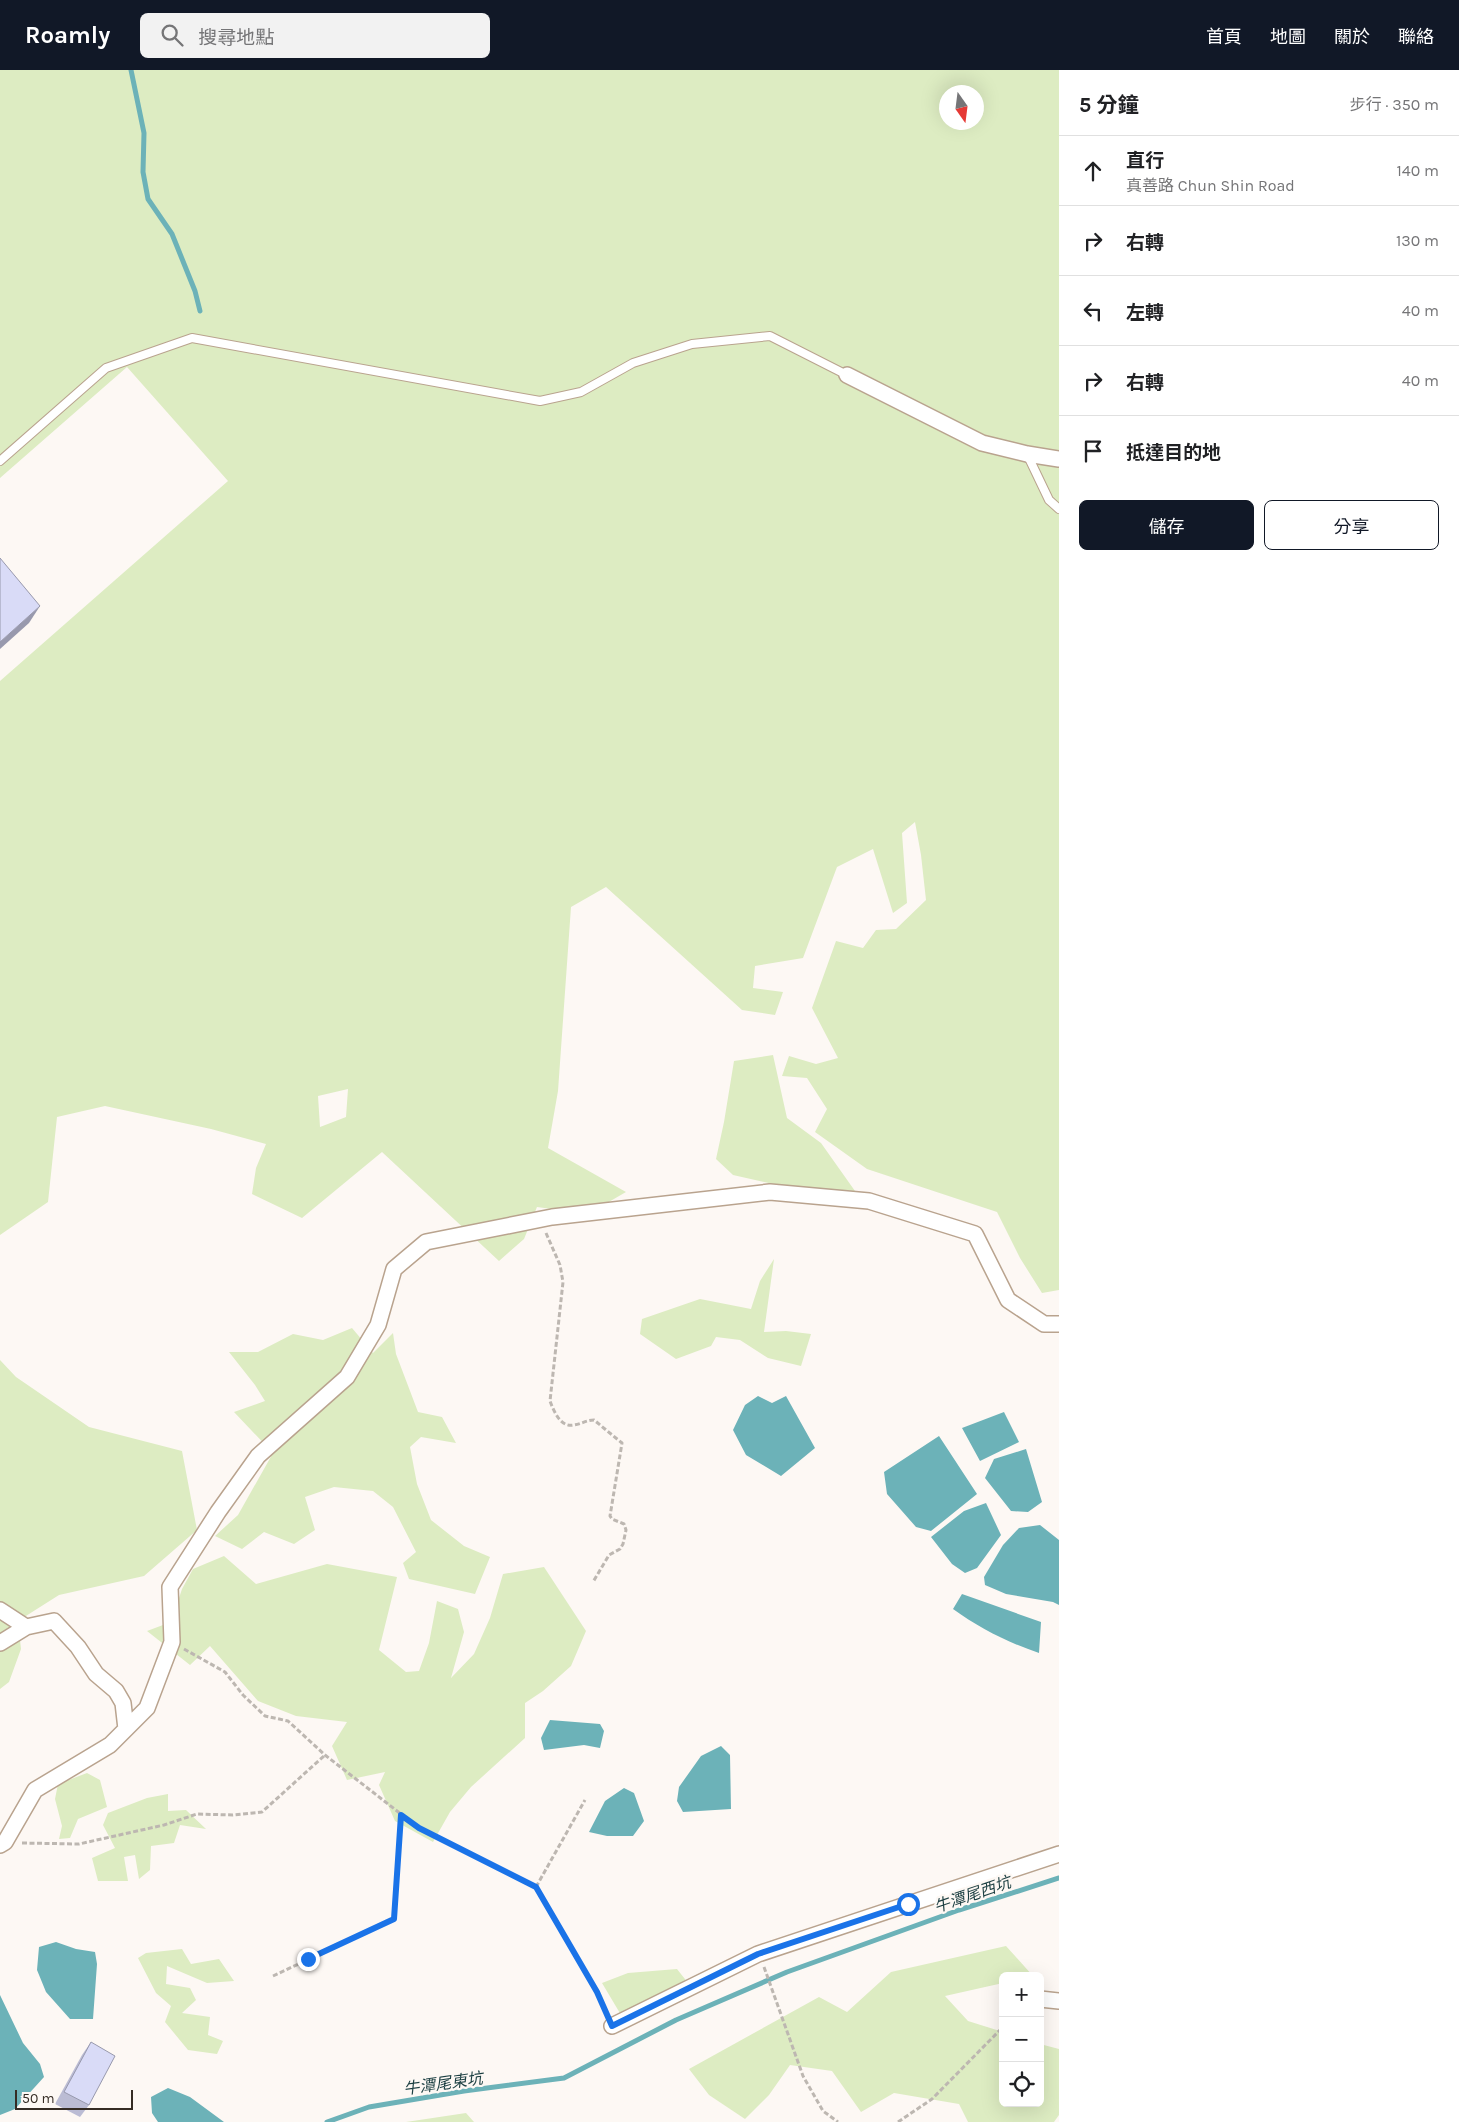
<!DOCTYPE html>
<html lang="zh-TW">
<head>
<meta charset="utf-8">
<style>
	body { margin:0; font-family:Karla,"Noto Sans TC",sans-serif; background:#f2f2f2; color:#202124 }
	.controls { position:absolute; right:15px; bottom:15px; display:grid; overflow:hidden; border-radius:8px; box-shadow:0 5px 20px #0002 }
	.controls button { width:45px; height:45px; display:grid; place-items:center; padding:0; border:0; border-bottom:1px solid #e0e0e0; background:#fff; color:#202124; font:25px sans-serif }
	.compass { position:absolute; left:939px; top:15px; width:45px; height:45px; border-radius:50%; background:#fff; box-shadow:0 5px 20px #0002; rotate:166deg }
	.scale { position:absolute; left:15px; bottom:12px; width:118px; box-sizing:border-box; padding-left:5px; border:2px solid #352c24; border-top:0; font-size:14px; line-height:18px; white-space:nowrap; color:#352c24; -webkit-text-stroke:4px #fdf8f4; paint-order:stroke }
	.stop { position:absolute; width:15px; height:15px; margin:-11px; border:4px solid #1a73e8; border-radius:50%; background:#fff }
	.stop.end { background:#1a73e8; border-color:#fff; box-shadow:0 1px 5px #0008 }
	.list { margin:0; padding:0; list-style:none }
	h2 { display:flex; justify-content:space-between; align-items:center; height:65px; margin:0; padding:0 20px; font-size:21px }
	h2 small { font-size:16px; font-weight:400; color:#757577 }
	.list li { display:grid; grid-template-columns:32px 1fr auto; gap:15px; align-items:center; box-sizing:border-box; height:70px; padding:0 20px; border-top:1px solid #e0e0e0 }
	.list b { display:block; font-size:19px; white-space:nowrap }
	.list p { margin:0; font-size:16px; white-space:nowrap; color:#757577 }
	.list em { font-size:16px; font-style:normal; color:#757577 }
	.actions { display:flex; gap:10px; padding:15px 20px }
	.actions a { flex:1; padding:11px 0; border:1px solid #111827; border-radius:8px; text-align:center; font-size:18px; color:#111827 }
	.actions .main { background:#111827; color:#fff }
	.icon { flex:none; width:28px; height:28px; fill:none; stroke:currentColor; stroke-width:2; stroke-linecap:round; stroke-linejoin:round }
	.map { position:relative; flex:none; width:1059px; height:2052px; overflow:hidden }
	header { display:flex; align-items:center; gap:30px; box-sizing:border-box; height:70px; padding:0 25px; background:#111827; color:#fff }
	header strong { font-size:24px }
	nav { display:flex; gap:28px; margin-inline-start:auto; font-size:18px }
	.search { width:350px; height:45px; background:#f2f2f2; display:flex; align-items:center; gap:12px; box-sizing:border-box; padding:0 18px; border-radius:8px; color:#757577; font-size:19px }
	main { display:flex }
	aside { flex:1; background:#fff }
	.map>svg:first-child { display:block }
	.green { fill:#ddecc2; fill-rule:evenodd }
	.water { fill:#6cb2b8 }
	.lines { fill:none; stroke-linecap:round; stroke-linejoin:round }
	.stream { stroke:#6cb2b8; stroke-width:5 }
	.service-casing { stroke:#b9a38e; stroke-width:10 }
	.minor-casing { stroke:#b9a38e; stroke-width:18 }
	.path { stroke:#bdb7b1; stroke-width:3; stroke-dasharray:5 2.5; stroke-linecap:butt }
	.service { stroke:#fff; stroke-width:8 }
	.minor { stroke:#fff; stroke-width:15 }
	.wall { fill:#bbbcd4 }
	.shaded-wall { fill:#9899ad }
	.building { fill:#d9dbf7; stroke:#9899ad }
	.route { stroke:#1a73e8; stroke-width:6 }
	.labels { text-anchor:middle; stroke-width:4.5; stroke-linejoin:round; paint-order:stroke }
	.water-label { font-size:16px; font-style:italic; fill:#1b3e41; stroke:#fdf8f4 }
</style>
</head>
<body>
<header>
<strong>Roamly</strong>
<div class="search"><svg class="icon" aria-label="search" viewBox="0 0 24 24"><circle cx="10" cy="10" r="6"/><path d="M15 15l6 6"/></svg>搜尋地點</div>
<nav><a>首頁</a><a>地圖</a><a>關於</a><a>聯絡</a></nav>
</header>
<main>
<div class="map">
<svg width="1059" height="2052" viewBox="0 0 1059 2052">
	<rect width="100%" height="100%" fill="#fdf8f4"/>
	<path class="green" d="M0 0H1059V1220L1042 1223 1020 1188 997 1142 867 1099 815 1062 827 1039 807 1008 782 1006 789 986 816 994 838 988 812 938 836 871 863 878 876 860 896 859 926 830 921 785 915 752 902 763 907 833 893 843 873 779 837 797 803 888 755 896 753 918 783 922 775 945 742 940 606 817 571 837 558 1021 548 1078 626 1122 588 1144 537 1137 524 1169 499 1191 382 1082 302 1148 252 1124 256 1098 266 1074 211 1059 105 1036 57 1047 48 1132 0 1165V611L228 411 127 297 0 408ZM946 22H976V52H946ZM348 1019 346 1047 320 1057 318 1026Z
		M773 985 787 1048 821 1073 855 1121 800 1120 733 1105 716 1089 724 1052 734 991Z
		M774 1189 764 1262 786 1261 811 1264 801 1296 768 1288 740 1270 716 1267 711 1276 676 1289 640 1264 642 1249 700 1229 751 1239 760 1211Z
		M352 1258 373 1283 393 1263 396 1284 418 1342 442 1347 456 1373 421 1367 410 1377 417 1414 431 1450 464 1476 490 1487 475 1524 409 1509 403 1493 416 1482 393 1437 373 1421 334 1417 305 1427 315 1460 294 1474 264 1462 242 1479 215 1466 238 1445 273 1383 234 1342 265 1331 255 1315 229 1282H258L293 1264 323 1270Z
		M0 1290 16 1307 89 1357 182 1381 197 1460 144 1506 59 1525 18 1551 21 1579 9 1612 0 1619Z
		M224 1486 256 1514 327 1494 397 1507 379 1580 406 1602 419 1601 429 1573 437 1531 458 1539 464 1562 451 1608 474 1584 490 1548 503 1504 544 1497 586 1561 571 1596 543 1621 525 1633V1668L471 1717 450 1742 433 1772 395 1751 379 1715 385 1702 347 1710 332 1676 347 1652 296 1646 258 1631 210 1576 190 1595 147 1561 171 1552 182 1519 193 1499Z
		M87 1703 100 1710 107 1737 78 1749 70 1768 59 1769 62 1756 55 1729 58 1714Z
		M168 1724V1741L186 1740 206 1759 180 1755 174 1773 151 1776 150 1800 139 1809 135 1785 124 1787 128 1811H98L92 1788 115 1778 103 1755 108 1743 147 1728Z
		M1006 1876 1033 1906H1003V1913L945 1926 968 1951 1003 1962V2033H1040V1974L1059 1979V2045L1054 2052H968L959 2034 894 2023 861 2042 832 2001 790 1995 769 2025 745 2049 709 2025 689 1999 819 1927 847 1942 891 1902Z
		M182 1879 191 1894 219 1889 234 1911 207 1913 167 1896 166 1914 190 1918 196 1930 182 1943 210 1947 208 1965 223 1971 217 1984 188 1980 165 1952 171 1936 156 1923 138 1888 146 1883Z
		M677 1899 696 1923 627 1955 602 1913 628 1903Z
		M466 2043 474 2052H406Z"/>
	<path class="water" d="M758 1326 772 1333 786 1326 815 1378 781 1406 746 1385 733 1360 745 1335Z
		M1004 1342 1019 1372 980 1391 962 1358Z
		M939 1366 977 1424 931 1461 916 1457 887 1424 884 1402Z
		M1026 1379 1042 1432 1028 1442 1011 1441 985 1408 994 1389Z
		M986 1433 1001 1465 977 1498 965 1503 952 1494 931 1467 964 1441Z
		M1040 1455 1059 1470V1535L1053 1532 1006 1524 985 1515 984 1507 1003 1475 1019 1458Z
		M962 1524 1041 1552 1039 1583C1009 1573 979 1558 953 1539Z
		M550 1650 600 1654 604 1661 600 1678 584 1675 544 1680 541 1668Z
		M721 1676 730 1685 731 1739 683 1742 677 1731 679 1717 701 1686Z
		M624 1718 634 1723 644 1751 633 1766H607L589 1762 605 1731Z
		M56 1872 76 1879 95 1882 97 1894 93 1949H70L46 1922 37 1900 39 1877Z
		M0 1925 23 1973 40 1994 44 2007 15 2039 0 2045Z
		M168 2018 190 2027 224 2052H158L152 2043 151 2027Z"/>
	<g class="lines">
		<path class="stream" d="M131 0 144 63 143 102 148 129 172 164 195 221 200 241
			M327 2052 369 2037 464 2021 564 2008 676 1950 787 1902 959 1840 1059 1808"/>
		<defs>
			<path id="service" d="M1027 384 1049 430 1059 439
				M0 391 106 298 192 268 540 331 581 322 633 293 692 274 770 266 847 305"/>
			<path id="minor" d="M847 305 982 373 1027 384 1059 389
				M0 1540 26 1557
				M0 1573 26 1557 54 1551 78 1577 96 1604 116 1621 123 1633 126 1659
				M0 1775 5 1772 35 1720 110 1675 147 1638 172 1572 170 1517 218 1442 258 1386 347 1307 378 1255 394 1199 426 1172 552 1147 770 1122 869 1131 975 1164 1008 1230 1044 1254H1059
				M1040 1929 1059 1931
				M612 1956 758 1884 1059 1784"/>
		</defs>
		<use href="#service" class="service-casing"/>
		<use href="#minor" class="minor-casing"/>
		<path class="path" d="M546 1163 560 1195 563 1212 550 1331C554 1342 561 1358 574 1355 581 1354 587 1350 594 1350L622 1373 610 1446 612 1449 624 1454 626 1460 623 1474 620 1479 609 1485 593 1512
			M184 1579 225 1602 243 1625 265 1646 288 1651 325 1685 419 1758 536 1817 597 1922 606 1944
			M22 1773 79 1774 164 1755 197 1744 233 1745 262 1742 325 1685
			M536 1817 585 1730
			M764 1897 803 2006 823 2041 838 2052
			M273 1906 394 1849 401 1745
			M898 2052 932 2029 1003 1957"/>
		<use href="#service" class="service"/>
		<use href="#minor" class="minor"/>
	</g>
	<path class="wall" d="M91 1972 89 2035 80 2047 55 2034 82 1985Z"/>
	<path class="shaded-wall" d="M40 536 29 553 0 579V572Z"/>
	<path class="building" d="M0 488 40 536 0 572Z
		M91 1972 115 1986 89 2035 64 2022Z"/>
	<g class="lines">
		<path class="route" d="M308 1889 394 1849 401 1745 419 1758 536 1817 597 1922 612 1956 758 1884 908 1834"/>
	</g>
	<g class="labels">
		<g class="water-label">
			<text transform="translate(972 1824) rotate(-19)" y="6">牛潭尾西坑</text>
			<text transform="translate(443 2013) rotate(-8)" y="6">牛潭尾東坑</text>
		</g>
	</g>
</svg>
<div class="controls">
<button>+</button>
<button>−</button>
<button><svg class="icon" aria-label="locate" viewBox="0 0 24 24"><circle cx="12" cy="12" r="6"/><path d="M12 2v4M12 18v4M2 12h4M18 12h4"/></svg></button>
</div>
<svg class="compass" viewBox="-18 -18 36 36"><path d="M0-13l5 13h-10z" fill="#e53935"/><path d="M0 13l5-13h-10z" fill="#757577"/></svg>
<div class="scale">50 m</div>
<div class="stop" style="left:908px;top:1834px"></div>
<div class="stop end" style="left:308px;top:1889px"></div>
</div>
<aside>
<h2>5 分鐘<small>步行 · 350 m</small></h2>
<ul class="list">
<li><svg class="icon" aria-label="ahead" viewBox="0 0 24 24"><path d="M12 20V5M6 11l6-6 6 6"/></svg><div><b>直行</b><p>真善路 Chun Shin Road</p></div><em>140 m</em></li>
<li><svg class="icon" aria-label="right" viewBox="0 0 24 24"><path d="M7 20v-9h11M14 6l5 5-5 5"/></svg><div><b>右轉</b></div><em>130 m</em></li>
<li><svg class="icon" aria-label="left" viewBox="0 0 24 24"><path d="M17 20v-9H6M10 6l-5 5 5 5"/></svg><div><b>左轉</b></div><em>40 m</em></li>
<li><svg class="icon" aria-label="right" viewBox="0 0 24 24"><path d="M7 20v-9h11M14 6l5 5-5 5"/></svg><div><b>右轉</b></div><em>40 m</em></li>
<li><svg class="icon" aria-label="arrive" viewBox="0 0 24 24"><path d="M6 21V4h12l-3 4 3 4H6"/></svg><div><b>抵達目的地</b></div></li>
</ul>
<div class="actions"><a class="main">儲存</a><a>分享</a></div>
</aside>
</main>
</body>
</html>
